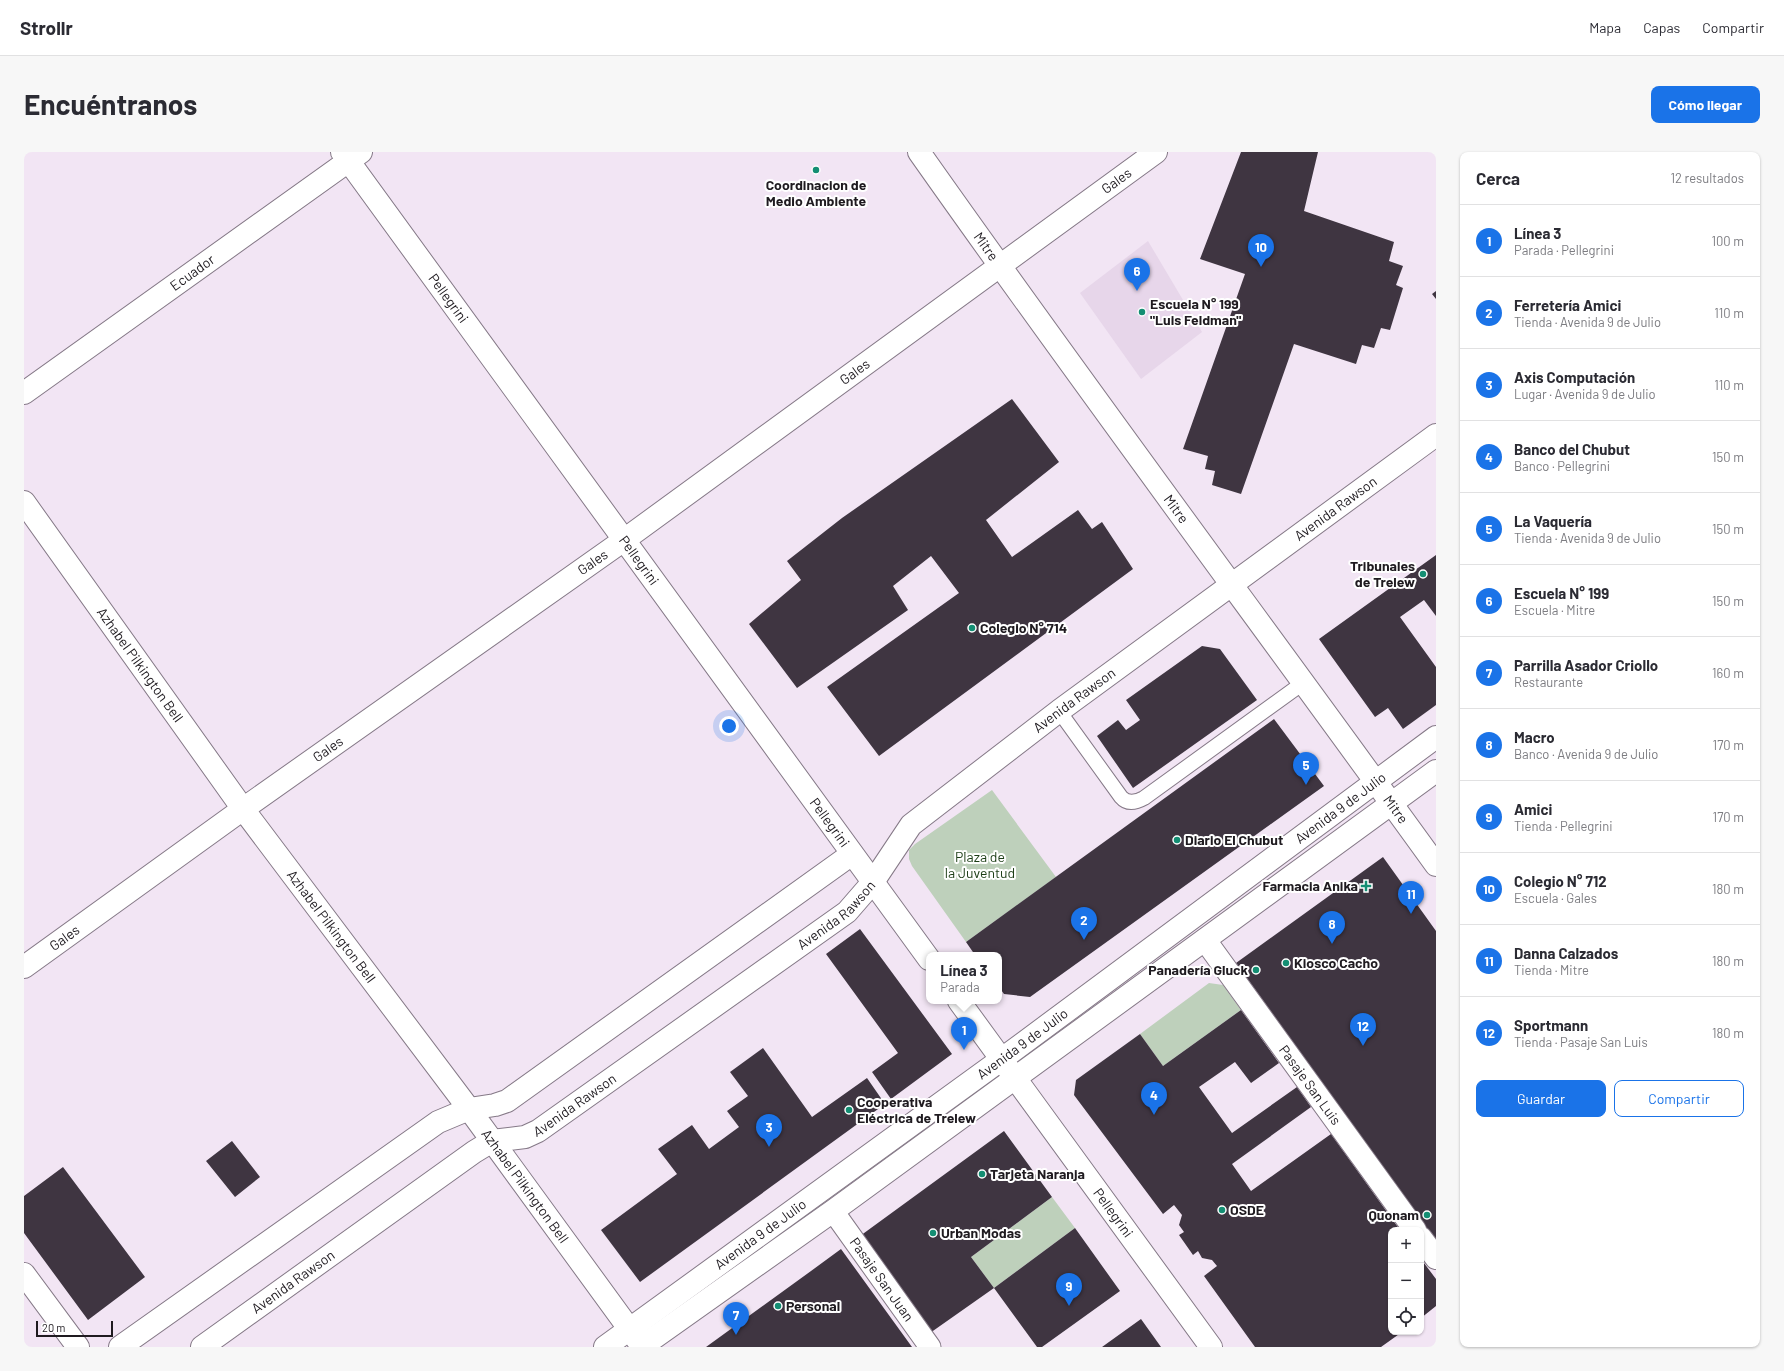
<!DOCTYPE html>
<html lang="es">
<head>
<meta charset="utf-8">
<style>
	body { margin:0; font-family:Barlow,sans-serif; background:#f7f7f7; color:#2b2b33 }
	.controls { position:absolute; right:12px; bottom:12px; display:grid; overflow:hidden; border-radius:8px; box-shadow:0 1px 3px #0004 }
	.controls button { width:36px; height:36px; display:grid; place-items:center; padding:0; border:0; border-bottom:1px solid #e1e1e2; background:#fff; color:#2b2b33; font:20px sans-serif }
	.scale { position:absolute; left:12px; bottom:10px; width:77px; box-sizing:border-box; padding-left:4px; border:2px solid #1f1b20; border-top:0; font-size:11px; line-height:14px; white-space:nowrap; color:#1f1b20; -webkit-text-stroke:3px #fff; paint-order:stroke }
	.you { position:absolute; left:705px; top:574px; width:14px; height:14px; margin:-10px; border:3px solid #fff; border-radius:50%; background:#1a73e8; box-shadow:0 0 0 6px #1a73e833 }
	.badge { display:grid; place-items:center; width:26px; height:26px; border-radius:50%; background:#1a73e8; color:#fff; font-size:13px; font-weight:700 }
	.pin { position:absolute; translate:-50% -33px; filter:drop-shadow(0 1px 2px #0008) }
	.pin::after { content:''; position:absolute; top:21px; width:14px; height:12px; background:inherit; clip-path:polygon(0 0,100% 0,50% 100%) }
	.popup { position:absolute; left:902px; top:800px; width:76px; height:52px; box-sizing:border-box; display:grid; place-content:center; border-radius:8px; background:#fff; filter:drop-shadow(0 1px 3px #0005); font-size:13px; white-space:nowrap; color:#7c7c81 }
	.popup b { font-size:15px; color:#2b2b33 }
	.popup::after { content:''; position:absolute; left:50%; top:100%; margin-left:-8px; border:8px solid transparent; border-top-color:#fff }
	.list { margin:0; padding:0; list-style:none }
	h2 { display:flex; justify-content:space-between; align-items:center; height:52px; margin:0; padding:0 16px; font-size:17px }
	h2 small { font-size:13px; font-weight:400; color:#7c7c81 }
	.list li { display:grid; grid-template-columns:26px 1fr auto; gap:12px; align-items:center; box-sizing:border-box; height:72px; padding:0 16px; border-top:1px solid #e1e1e2 }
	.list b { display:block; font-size:15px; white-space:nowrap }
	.list p { margin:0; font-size:13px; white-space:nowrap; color:#7c7c81 }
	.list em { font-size:13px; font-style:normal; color:#7c7c81 }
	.actions { display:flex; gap:8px; padding:12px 16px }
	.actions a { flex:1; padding:9px 0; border:1px solid #1a73e8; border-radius:8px; text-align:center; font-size:14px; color:#1a73e8 }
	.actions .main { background:#1a73e8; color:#fff }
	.icon { flex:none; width:22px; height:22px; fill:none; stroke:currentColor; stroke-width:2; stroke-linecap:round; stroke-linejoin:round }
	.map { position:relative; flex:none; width:1412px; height:1195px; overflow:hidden; border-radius:8px }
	header { display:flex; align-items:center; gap:24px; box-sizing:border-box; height:56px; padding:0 20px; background:#fff; border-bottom:1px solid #e1e1e2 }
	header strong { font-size:19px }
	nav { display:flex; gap:22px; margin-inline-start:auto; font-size:14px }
	.intro { display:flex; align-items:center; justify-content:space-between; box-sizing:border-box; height:96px; padding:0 24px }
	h1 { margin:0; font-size:28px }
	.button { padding:10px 18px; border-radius:8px; background:#1a73e8; color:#fff; font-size:14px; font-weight:700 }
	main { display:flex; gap:24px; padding:0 24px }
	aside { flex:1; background:#fff; border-radius:8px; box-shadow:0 1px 3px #0004 }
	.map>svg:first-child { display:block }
	.built { fill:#e7d6ea }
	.green { fill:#bed0bb }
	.building { fill:#3f3541 }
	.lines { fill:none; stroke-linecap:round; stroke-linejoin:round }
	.service-casing { stroke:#857987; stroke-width:16 }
	.pedestrian-casing { stroke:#857987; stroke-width:23 }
	.minor-casing { stroke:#857987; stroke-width:24 }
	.tertiary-casing { stroke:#857987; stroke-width:24 }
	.service { stroke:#fff; stroke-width:14 }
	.pedestrian { stroke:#fff; stroke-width:21 }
	.minor { stroke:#fff; stroke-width:22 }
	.tertiary { stroke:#fff; stroke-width:22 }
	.poi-dot { fill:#148e73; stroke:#fff; stroke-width:1.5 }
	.labels { text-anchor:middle; stroke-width:4; stroke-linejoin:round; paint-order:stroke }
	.street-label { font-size:14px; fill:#1f1b20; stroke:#fff }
	.poi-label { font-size:14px; font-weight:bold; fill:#1f1b20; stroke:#fff; text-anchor:start }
	.park-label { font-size:14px; fill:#1c3d16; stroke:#fff }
</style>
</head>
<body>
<header>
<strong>Strollr</strong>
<nav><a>Mapa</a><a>Capas</a><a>Compartir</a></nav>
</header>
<div class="intro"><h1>Encuéntranos</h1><a class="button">Cómo llegar</a></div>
<main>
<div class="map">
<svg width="1412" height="1195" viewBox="0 0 1412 1195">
	<rect width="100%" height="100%" fill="#f2e5f4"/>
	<path class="built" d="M1124 89 1178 180 1117 227 1056 141Z"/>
	<path class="green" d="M968 638 1032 725 942 790 888 714 885 707V698L891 692Z
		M1185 831 1199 833 1217 858 1139 914 1116 882Z
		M1028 1045 1051 1076 970 1136 947 1105Z"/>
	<path class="building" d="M1217 0H1294L1280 59 1370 90 1365 109 1379 114 1372 133 1379 136 1366 178 1357 176 1350 196 1338 193 1332 212 1270 192 1217 342 1188 333 1191 319 1181 317 1184 304 1159 297 1221 122 1176 107Z
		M1412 139V147L1408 142Z
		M988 247 1035 310 962 368 988 405 1054 358 1068 377 1078 370 1109 417 855 604 803 535 935 441 907 404 869 434 884 458 773 536 725 472 777 428 763 409 818 366Z
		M1412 403V464L1400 448 1376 465 1412 515V553L1379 577 1364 556 1351 565 1295 487Z
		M1178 494 1196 497 1233 548 1109 636 1073 584 1094 568 1102 578 1116 568 1102 548Z
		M1250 567 1300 634 1006 845 980 842 975 835V803H951L942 790Z
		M1359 705 1412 779V1089L1212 811Z
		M836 777 928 902 867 947 848 920 874 901 802 802Z
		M1217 858 1255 911 1227 931 1211 910 1175 935 1208 981 1273 935 1287 955 1208 1012 1227 1039 1307 982 1376 1078H1367V1180H1378L1357 1195H1231L1180 1124 1193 1114 1188 1108 1178 1106 1174 1099 1169 1103 1155 1083 1160 1080 1155 1073 1158 1063 1150 1053 1139 1062 1050 943 1052 928 1116 882 1139 914Z
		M739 896 788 965 843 926 861 952 616 1130 577 1078 653 1022 634 997 668 973 685 997 715 975 703 959 724 944 706 920Z
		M980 979 1028 1045 947 1105 970 1136 906 1181 836 1084Z
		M208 989 236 1025 211 1045 182 1009Z
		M39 1015 121 1125 64 1168 0 1081V1044Z
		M1051 1076 1096 1139 1018 1195H1013L970 1136Z
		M817 1097 888 1195H682L787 1119Z
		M1397 1107 1412 1127V1154L1397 1166Z
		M1117 1167 1137 1195H1078Z"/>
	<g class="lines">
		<defs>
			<path id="service" d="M1035 559 1097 645C1103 652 1111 651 1120 646L1279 531"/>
			<g id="pedestrian">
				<path id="s1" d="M809 1059 906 1195"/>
			</g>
			<g id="minor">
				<path id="s2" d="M895 0C1064 240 1240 475 1412 713"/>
				<path id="s3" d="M0 241 337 0"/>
				<path id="s4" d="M0 350 219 657 445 957 617 1193"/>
				<path id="s5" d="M849 730 887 673 1035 559 1412 283"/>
				<path id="s6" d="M1181 788 1391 1078"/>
				<path id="s7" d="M0 815 219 657 600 388 1132 0"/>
				<path d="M1397 1086 1412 1106"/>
				<path d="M0 1122 54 1195"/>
			</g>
			<g id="tertiary">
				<path id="s8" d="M318 0 905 807"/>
				<path id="s9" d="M935 849 1187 1195"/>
				<path d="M96 1195 414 970 445 957 471 953 483 949 828 702"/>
				<path id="s10" d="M178 1195 450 1000 468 989 501 985 514 979 823 760 849 730"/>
				<path id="s11" d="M581 1195 978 907 1412 585"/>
				<path d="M617 1195 809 1059 1412 619"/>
			</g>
		</defs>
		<use href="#service" class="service-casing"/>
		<use href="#pedestrian" class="pedestrian-casing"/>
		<use href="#minor" class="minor-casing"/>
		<use href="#tertiary" class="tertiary-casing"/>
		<use href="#service" class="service"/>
		<use href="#pedestrian" class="pedestrian"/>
		<use href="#minor" class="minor"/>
		<use href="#tertiary" class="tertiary"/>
	</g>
	<g class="poi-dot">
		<circle cx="792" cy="18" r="4"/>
		<circle cx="1118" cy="160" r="4"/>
		<circle cx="1399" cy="422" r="4"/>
		<circle cx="948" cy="476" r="4"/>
		<circle cx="1153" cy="688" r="4"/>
		<path d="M1340 728h4v4h4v4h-4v4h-4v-4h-4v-4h4z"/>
		<circle cx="1262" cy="811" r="4"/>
		<circle cx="1232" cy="818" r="4"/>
		<circle cx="825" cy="958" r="4"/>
		<circle cx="958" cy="1022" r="4"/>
		<circle cx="1198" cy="1058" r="4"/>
		<circle cx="1403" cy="1063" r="4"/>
		<circle cx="909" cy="1081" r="4"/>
		<circle cx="754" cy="1154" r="4"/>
	</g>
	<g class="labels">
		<g class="street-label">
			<text dy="5" stroke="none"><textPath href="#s7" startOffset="1346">Gales</textPath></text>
			<text dy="5" stroke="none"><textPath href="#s2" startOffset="116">Mitre</textPath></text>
			<text dy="5" stroke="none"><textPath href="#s3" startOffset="207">Ecuador</textPath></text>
			<text dy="5" stroke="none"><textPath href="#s8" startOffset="181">Pellegrini</textPath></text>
			<text dy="5" stroke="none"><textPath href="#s7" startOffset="1022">Gales</textPath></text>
			<text dy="5" stroke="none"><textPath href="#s5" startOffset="598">Avenida Rawson</textPath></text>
			<text dy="5" stroke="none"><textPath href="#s2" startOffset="440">Mitre</textPath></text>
			<text dy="5" stroke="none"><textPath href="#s8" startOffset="505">Pellegrini</textPath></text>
			<text dy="5" stroke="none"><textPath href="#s7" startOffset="698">Gales</textPath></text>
			<text dy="5" stroke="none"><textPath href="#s4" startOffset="200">Azhabel Pilkington Bell</textPath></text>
			<text dy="5" stroke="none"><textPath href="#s5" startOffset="274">Avenida Rawson</textPath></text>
			<text dy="5" stroke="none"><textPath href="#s7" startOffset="374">Gales</textPath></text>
			<text dy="5" stroke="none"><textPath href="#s11" startOffset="912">Avenida 9 de Julio</textPath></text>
			<text dy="5" stroke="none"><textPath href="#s2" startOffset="812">Mitre</textPath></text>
			<text dy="5" stroke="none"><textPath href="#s8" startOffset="829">Pellegrini</textPath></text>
			<text dy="5" stroke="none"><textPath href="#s10" startOffset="772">Avenida Rawson</textPath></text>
			<text dy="5" stroke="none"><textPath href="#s4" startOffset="524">Azhabel Pilkington Bell</textPath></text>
			<text dy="5" stroke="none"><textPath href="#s7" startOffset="50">Gales</textPath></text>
			<text dy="5" stroke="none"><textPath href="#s11" startOffset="516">Avenida 9 de Julio</textPath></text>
			<text dy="5" stroke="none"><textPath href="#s6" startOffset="179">Pasaje San Luis</textPath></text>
			<text dy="5" stroke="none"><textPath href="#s10" startOffset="448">Avenida Rawson</textPath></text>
			<text dy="5" stroke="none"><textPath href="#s4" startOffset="848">Azhabel Pilkington Bell</textPath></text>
			<text dy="5" stroke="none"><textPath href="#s9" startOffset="262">Pellegrini</textPath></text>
			<text dy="5" stroke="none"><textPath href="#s11" startOffset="192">Avenida 9 de Julio</textPath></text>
			<text dy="5" stroke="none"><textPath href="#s1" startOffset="84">Pasaje San Juan</textPath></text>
			<text dy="5" stroke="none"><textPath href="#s10" startOffset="112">Avenida Rawson</textPath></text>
		</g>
		<g class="poi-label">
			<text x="792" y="38" text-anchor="middle">Coordinacion de<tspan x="792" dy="16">Medio Ambiente</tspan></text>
			<text x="1126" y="157">Escuela N° 199<tspan x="1126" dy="16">"Luis Feldman"</tspan></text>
			<text x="1391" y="419" text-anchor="end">Tribunales<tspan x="1391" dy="16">de Trelew</tspan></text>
			<text x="956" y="481">Colegio N° 714</text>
			<text x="1161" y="693">Diario El Chubut</text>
			<text x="1334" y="739" text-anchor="end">Farmacia Anika</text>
			<text x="1270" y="816">Kiosco Cacho</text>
			<text x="1224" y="823" text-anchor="end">Panadería Gluck</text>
			<text x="833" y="955">Cooperativa<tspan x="833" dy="16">Eléctrica de Trelew</tspan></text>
			<text x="966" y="1027">Tarjeta Naranja</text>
			<text x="1206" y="1063">OSDE</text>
			<text x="1395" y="1068" text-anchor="end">Quonam</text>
			<text x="917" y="1086">Urban Modas</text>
			<text x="762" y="1159">Personal</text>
		</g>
		<g class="park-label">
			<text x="956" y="710">Plaza de<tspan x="956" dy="16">la Juventud</tspan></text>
		</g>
	</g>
</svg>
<div class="controls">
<button>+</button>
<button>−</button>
<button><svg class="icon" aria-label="locate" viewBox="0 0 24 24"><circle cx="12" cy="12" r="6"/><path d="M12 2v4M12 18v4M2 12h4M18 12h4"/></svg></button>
</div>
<div class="scale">20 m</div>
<div class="you"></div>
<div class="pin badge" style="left:940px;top:898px">1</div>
<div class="popup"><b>Línea 3</b>Parada</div>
<div class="pin badge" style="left:1060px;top:788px">2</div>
<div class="pin badge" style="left:745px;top:995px">3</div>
<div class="pin badge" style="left:1130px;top:963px">4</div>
<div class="pin badge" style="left:1282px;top:633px">5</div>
<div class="pin badge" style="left:1113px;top:139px">6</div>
<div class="pin badge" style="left:712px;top:1183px">7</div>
<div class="pin badge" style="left:1308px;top:792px">8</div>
<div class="pin badge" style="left:1045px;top:1154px">9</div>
<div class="pin badge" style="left:1237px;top:115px">10</div>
<div class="pin badge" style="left:1387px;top:762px">11</div>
<div class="pin badge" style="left:1339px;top:894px">12</div>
</div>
<aside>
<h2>Cerca<small>12 resultados</small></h2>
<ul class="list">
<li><span class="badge">1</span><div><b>Línea 3</b><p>Parada · Pellegrini</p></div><em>100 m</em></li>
<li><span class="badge">2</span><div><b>Ferretería Amici</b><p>Tienda · Avenida 9 de Julio</p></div><em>110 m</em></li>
<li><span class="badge">3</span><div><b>Axis Computación</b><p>Lugar · Avenida 9 de Julio</p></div><em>110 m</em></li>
<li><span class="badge">4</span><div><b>Banco del Chubut</b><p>Banco · Pellegrini</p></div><em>150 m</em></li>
<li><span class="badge">5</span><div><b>La Vaquería</b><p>Tienda · Avenida 9 de Julio</p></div><em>150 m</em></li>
<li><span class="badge">6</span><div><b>Escuela N° 199</b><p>Escuela · Mitre</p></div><em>150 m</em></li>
<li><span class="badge">7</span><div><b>Parrilla Asador Criollo</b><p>Restaurante</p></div><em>160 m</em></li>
<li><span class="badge">8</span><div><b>Macro</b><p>Banco · Avenida 9 de Julio</p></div><em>170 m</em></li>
<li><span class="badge">9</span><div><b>Amici</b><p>Tienda · Pellegrini</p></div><em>170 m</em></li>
<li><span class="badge">10</span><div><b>Colegio N° 712</b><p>Escuela · Gales</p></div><em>180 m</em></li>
<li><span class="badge">11</span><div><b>Danna Calzados</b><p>Tienda · Mitre</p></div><em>180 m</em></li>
<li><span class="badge">12</span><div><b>Sportmann</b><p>Tienda · Pasaje San Luis</p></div><em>180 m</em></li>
</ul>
<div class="actions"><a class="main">Guardar</a><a>Compartir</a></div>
</aside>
</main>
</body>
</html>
